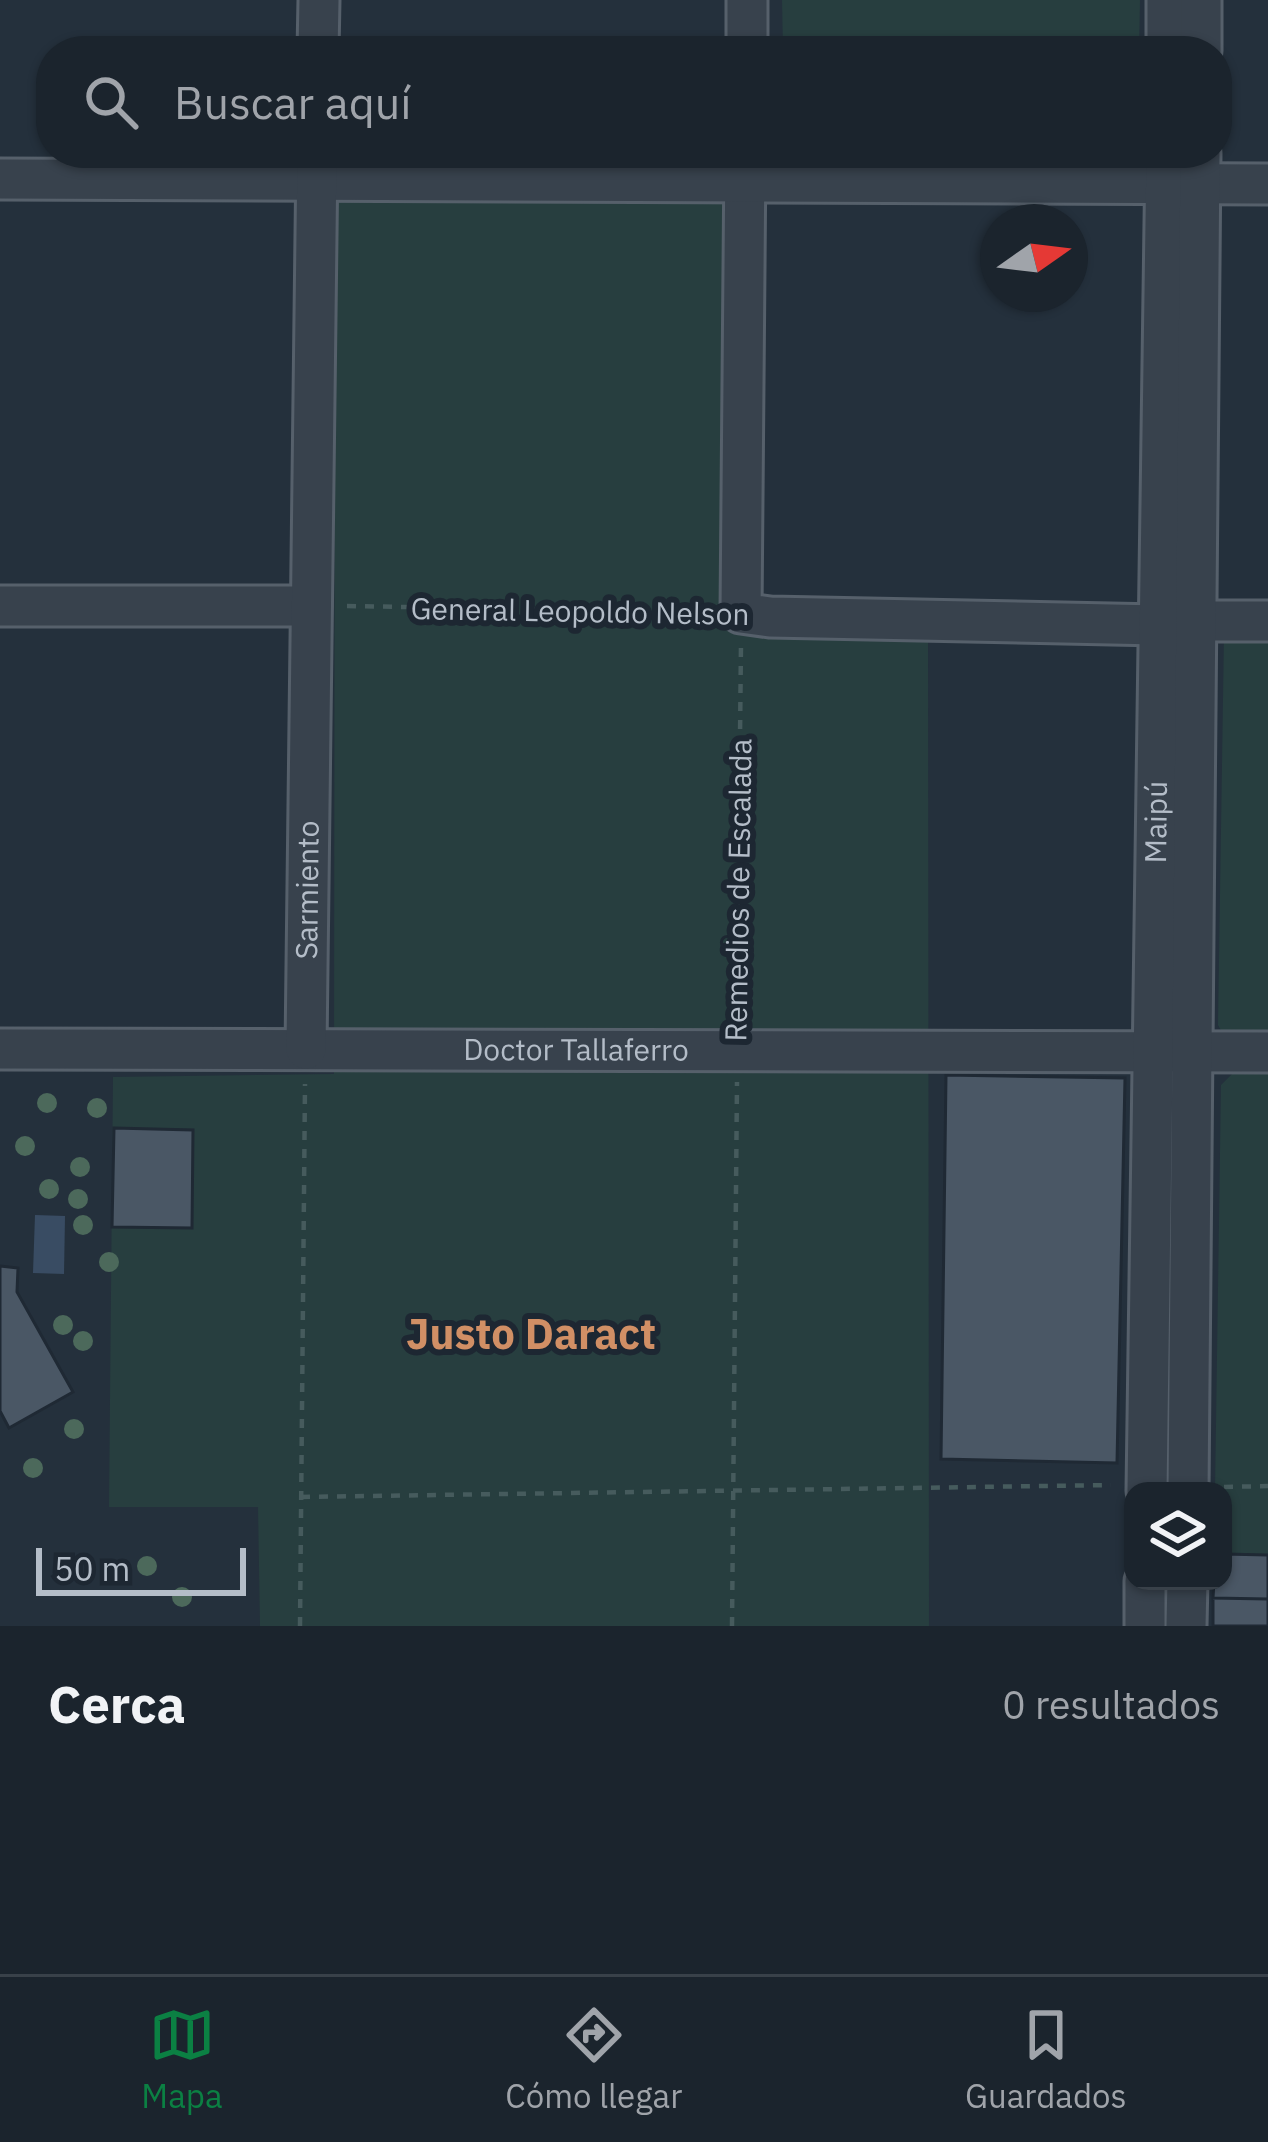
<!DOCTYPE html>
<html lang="es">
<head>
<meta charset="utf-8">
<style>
	body { margin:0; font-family:"IBM Plex Sans",sans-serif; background:#283039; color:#f1f3f6 }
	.controls { position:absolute; right:36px; bottom:36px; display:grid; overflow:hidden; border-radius:24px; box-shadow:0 3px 9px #0004 }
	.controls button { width:108px; height:108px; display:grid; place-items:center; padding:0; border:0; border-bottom:3px solid #394149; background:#1b242d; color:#f1f3f6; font:60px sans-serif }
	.compass { position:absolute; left:980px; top:204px; width:108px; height:108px; border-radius:50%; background:#1b242d; box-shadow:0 3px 9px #0004; rotate:76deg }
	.scale { position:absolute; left:36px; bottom:30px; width:210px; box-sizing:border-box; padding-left:12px; border:6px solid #b4bdc8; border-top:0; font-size:33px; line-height:42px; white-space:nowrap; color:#b4bdc8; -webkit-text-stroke:9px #1d2732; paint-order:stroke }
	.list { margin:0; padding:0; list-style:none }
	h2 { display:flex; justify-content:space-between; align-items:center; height:156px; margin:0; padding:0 48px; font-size:51px }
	h2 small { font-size:39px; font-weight:400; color:#a0a4aa }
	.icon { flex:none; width:66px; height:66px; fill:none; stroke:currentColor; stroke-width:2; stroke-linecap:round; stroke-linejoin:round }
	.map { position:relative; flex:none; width:1268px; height:1626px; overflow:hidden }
	.search { position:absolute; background:#1b242d; box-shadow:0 3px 9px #0004; left:36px; right:36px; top:36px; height:132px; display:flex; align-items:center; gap:30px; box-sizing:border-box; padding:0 42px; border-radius:48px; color:#a0a4aa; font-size:45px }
	.sheet { height:348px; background:#1b242d }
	nav { display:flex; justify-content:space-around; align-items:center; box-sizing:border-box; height:168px; border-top:3px solid #394149; background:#1b242d; font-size:33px; color:#a0a4aa }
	nav a { display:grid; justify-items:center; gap:6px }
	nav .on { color:#0b8043 }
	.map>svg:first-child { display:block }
	.green { fill:#273e3f }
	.water { fill:#394c63 }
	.building { fill:#4a5765; stroke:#1f2934; stroke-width:3 }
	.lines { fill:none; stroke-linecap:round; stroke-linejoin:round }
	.minor-casing { stroke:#56606b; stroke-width:45 }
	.path { stroke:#465b5d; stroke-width:4.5; stroke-dasharray:9 9; stroke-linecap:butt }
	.minor { stroke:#38424d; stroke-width:39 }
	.tree { fill:#4c695b }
	.labels { text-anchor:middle; stroke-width:12; stroke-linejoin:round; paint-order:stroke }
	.street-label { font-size:30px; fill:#b4bdc8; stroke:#1d2732 }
	.district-label { font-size:42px; font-weight:bold; fill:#d18f65; stroke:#1d2732 }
</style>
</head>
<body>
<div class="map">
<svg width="1268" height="1626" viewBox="0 0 1268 1626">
	<rect width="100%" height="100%" fill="#24303c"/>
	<path class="green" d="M782 0H1140L1139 51H783Z
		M335 198 731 200 741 612 928 620 929 1626H260L258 1507H109L113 1077 334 1074Z
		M1224 633H1268V1036H1224L1218 1025Z
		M1235 1071H1268V1555L1223 1554V1491H1215L1221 1085Z"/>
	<path class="water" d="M35 1215 65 1216 64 1274 33 1273Z"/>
	<path class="building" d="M946 1075 1125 1078 1117 1463 941 1459Z
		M114 1128 193 1130 192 1228 112 1227Z
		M0 1266 18 1268 17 1292 73 1392 9 1428 0 1411Z
		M1223 1554 1268 1555V1599L1213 1598 1214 1581H1223Z
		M1213 1598 1268 1599V1626H1213Z"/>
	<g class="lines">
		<defs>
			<g id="minor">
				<path d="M318 51 319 0"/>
				<path d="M747 51V0"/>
				<path d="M1167 51V0"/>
				<path d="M1201 51V0"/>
				<path d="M745 153 741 613 770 617 1159 625 1196 621H1268"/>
				<path d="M0 179 1268 184"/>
				<path d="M0 606H311"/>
				<path id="s1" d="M0 1049 1268 1052"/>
				<path id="s2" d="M306 1049 317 154"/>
				<path id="s3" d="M1147 1491 1166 153"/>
				<path d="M1188 1491 1200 153"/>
				<path d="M1145 1626V1581"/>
				<path d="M1186 1626 1187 1581"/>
			</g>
		</defs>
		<use href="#minor" class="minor-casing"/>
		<path class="path" d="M347 606 708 612
			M737 1017 741 644
			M1224 1487 1268 1486
			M301 1497 1111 1485
			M300 1626 305 1084
			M732 1626 737 1082"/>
		<use href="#minor" class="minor"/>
	</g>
	<g class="tree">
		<circle cx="47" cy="1103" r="10"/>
		<circle cx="97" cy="1108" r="10"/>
		<circle cx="25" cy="1146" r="10"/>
		<circle cx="80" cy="1167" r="10"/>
		<circle cx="49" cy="1189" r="10"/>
		<circle cx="78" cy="1199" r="10"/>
		<circle cx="83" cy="1225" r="10"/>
		<circle cx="109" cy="1262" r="10"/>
		<circle cx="63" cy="1325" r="10"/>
		<circle cx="83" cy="1341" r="10"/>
		<circle cx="74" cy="1429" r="10"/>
		<circle cx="33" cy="1468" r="10"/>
		<circle cx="147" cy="1566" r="10"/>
		<circle cx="182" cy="1597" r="10"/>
	</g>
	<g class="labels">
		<g class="street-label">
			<text transform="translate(580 612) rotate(1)" y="10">General Leopoldo Nelson</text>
			<text dy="10" stroke="none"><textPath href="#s3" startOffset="669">Maipú</textPath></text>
			<text dy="10" stroke="none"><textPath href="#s2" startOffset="159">Sarmiento</textPath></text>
			<text transform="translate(739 890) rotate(-89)" y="10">Remedios de Escalada</text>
			<text dy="10" stroke="none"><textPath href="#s1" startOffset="576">Doctor Tallaferro</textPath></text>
		</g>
		<g class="district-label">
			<text x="531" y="1349">Justo Daract</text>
		</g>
	</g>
</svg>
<div class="controls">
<button><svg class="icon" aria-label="layers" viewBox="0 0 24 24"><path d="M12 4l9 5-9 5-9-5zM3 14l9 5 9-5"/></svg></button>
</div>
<svg class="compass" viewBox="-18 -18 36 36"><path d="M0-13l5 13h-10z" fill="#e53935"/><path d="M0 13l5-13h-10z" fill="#a0a4aa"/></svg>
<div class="scale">50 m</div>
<div class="search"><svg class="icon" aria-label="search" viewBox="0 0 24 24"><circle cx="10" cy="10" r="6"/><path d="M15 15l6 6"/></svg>Buscar aquí</div>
</div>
<section class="sheet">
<h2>Cerca<small>0 resultados</small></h2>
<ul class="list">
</ul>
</section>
<nav>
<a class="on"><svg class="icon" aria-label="map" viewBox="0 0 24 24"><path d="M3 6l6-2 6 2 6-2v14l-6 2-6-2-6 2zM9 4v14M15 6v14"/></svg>Mapa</a>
<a><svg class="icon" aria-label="directions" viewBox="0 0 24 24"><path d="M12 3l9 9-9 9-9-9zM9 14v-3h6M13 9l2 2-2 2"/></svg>Cómo llegar</a>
<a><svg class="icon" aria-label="saved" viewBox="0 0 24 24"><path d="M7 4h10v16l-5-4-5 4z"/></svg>Guardados</a>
</nav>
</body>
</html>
